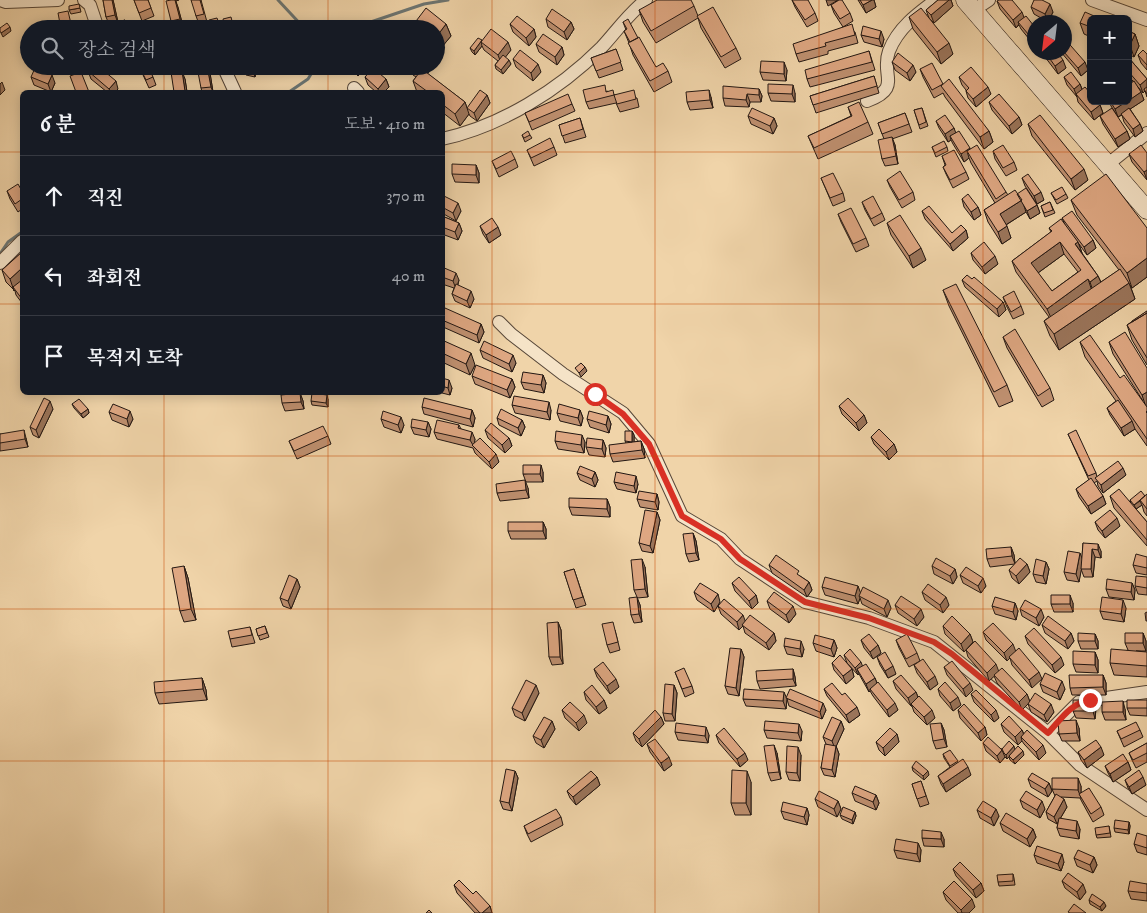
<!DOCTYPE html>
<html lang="ko">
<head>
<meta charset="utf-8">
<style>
	body { margin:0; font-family:"IM FELL DW Pica","Noto Serif KR",serif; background:#242831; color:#f1f3f6 }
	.controls { position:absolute; right:15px; top:15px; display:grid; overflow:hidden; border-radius:8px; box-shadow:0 2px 12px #0003 }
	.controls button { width:45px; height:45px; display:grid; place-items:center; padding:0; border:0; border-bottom:1px solid #363941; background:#171b24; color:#f1f3f6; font:25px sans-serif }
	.compass { position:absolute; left:1027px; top:15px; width:45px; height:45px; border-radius:50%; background:#171b24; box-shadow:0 2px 12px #0003; rotate:208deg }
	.stop { position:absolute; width:15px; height:15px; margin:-11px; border:4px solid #d93025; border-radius:50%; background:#fff }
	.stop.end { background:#d93025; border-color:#fff; box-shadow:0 1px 5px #0008 }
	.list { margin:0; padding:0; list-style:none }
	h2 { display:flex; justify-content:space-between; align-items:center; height:65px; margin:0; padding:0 20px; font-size:21px }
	h2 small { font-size:16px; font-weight:400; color:#9ea1a6 }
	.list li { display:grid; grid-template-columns:32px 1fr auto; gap:15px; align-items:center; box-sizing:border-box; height:80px; padding:0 20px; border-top:1px solid #363941 }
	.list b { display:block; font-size:19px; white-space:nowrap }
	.list em { font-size:16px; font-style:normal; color:#9ea1a6 }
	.icon { flex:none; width:28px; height:28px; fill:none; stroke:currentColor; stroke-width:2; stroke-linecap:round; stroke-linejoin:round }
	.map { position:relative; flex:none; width:1147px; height:913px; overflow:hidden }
	.search { position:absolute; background:#171b24; box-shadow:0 2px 12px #0003; left:20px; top:20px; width:425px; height:55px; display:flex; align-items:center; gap:12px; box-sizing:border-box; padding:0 18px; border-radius:28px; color:#9ea1a6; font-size:19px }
	.panel { position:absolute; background:#171b24; box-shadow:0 2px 12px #0003; left:20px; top:90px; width:425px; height:305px; border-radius:8px }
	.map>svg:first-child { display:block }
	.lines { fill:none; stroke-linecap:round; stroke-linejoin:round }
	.stream { stroke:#6d7673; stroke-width:3 }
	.street-casing { stroke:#564638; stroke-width:14 }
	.secondary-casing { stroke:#231712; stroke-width:19 }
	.street { stroke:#f5e3c7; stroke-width:12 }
	.secondary { stroke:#f5e3c7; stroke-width:18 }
	.wall { fill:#bf9070; stroke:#231712; fill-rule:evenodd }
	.shaded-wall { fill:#9b755b; stroke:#231712 }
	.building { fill:#dea782; stroke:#231712; fill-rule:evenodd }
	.route { stroke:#d93025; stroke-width:6 }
	.grid { fill:none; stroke:#ca4f0d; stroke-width:1; stroke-opacity:0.55 }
</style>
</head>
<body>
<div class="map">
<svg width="1147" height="913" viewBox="0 0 1147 913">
	<rect width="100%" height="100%" fill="#f0d4a9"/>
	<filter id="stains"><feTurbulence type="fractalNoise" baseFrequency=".004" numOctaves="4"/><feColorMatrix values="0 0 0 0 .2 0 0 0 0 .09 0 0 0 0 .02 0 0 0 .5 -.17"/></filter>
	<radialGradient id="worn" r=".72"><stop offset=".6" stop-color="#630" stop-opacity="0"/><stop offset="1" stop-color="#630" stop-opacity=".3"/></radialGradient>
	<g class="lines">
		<path class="stream" d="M278 0 305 29
			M350 29 424 4 448 0
			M289 92 308 79 316 66
			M0 254 8 242 22 232"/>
		<defs>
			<path id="street" d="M0 0 6 2 58 0
				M84 0 90 5 98 29
				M1092 0 1147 20
				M974 10 989 0
				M223 66 235 92
				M354 88 358 92
				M867 101C903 88 880 75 889 51 898 28 917 14 936 0
				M442 139C501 126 559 90 601 48 616 32 628 14 646 0
				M1107 165 1147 133
				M0 263 22 241
				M499 322 511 334 563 374 623 413 649 444 682 516 721 539 740 559 805 602 869 618 934 642 1048 733 1080 765 1147 810
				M1048 733 1079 702 1147 692"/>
			<path id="secondary" d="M965 0 1147 210"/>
		</defs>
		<use href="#street" class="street-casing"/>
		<use href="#secondary" class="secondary-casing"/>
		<use href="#street" class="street"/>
		<use href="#secondary" class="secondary"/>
	</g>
	<path class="wall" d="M103 0H113L118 22 125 20 127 29H116L115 23 109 24 106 17Z
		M134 0H148L154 16 142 21Z
		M171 0H179L176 1 183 26 174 29 171 21Z
		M201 0 207 22 199 24 196 16Z
		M792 0 815 13 818 21 807 27 795 7Z
		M858 0H874L876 7 866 13Z
		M938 0H951L953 6 934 23 929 18 926 10Z
		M997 1 1024 17 1034 26V45L1021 29 1019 25 1016 28 1000 9Z
		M831 5 850 13 853 21 843 27 855 32 858 43 828 51V54L799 62 796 54 843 27 834 13Z
		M694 6 698 16 736 48 741 59 725 68 701 28 698 18 656 43 643 22 639 10Z
		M1031 7 1053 12 1048 22 1034 14Z
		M80 8 81 12 71 14 69 10Z
		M909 17 953 54 941 64 913 29Z
		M546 19 571 22 574 29 567 40 548 27Z
		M1091 19V37L1084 34 1080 23Z
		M623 22 656 67 668 71 672 82 654 92 633 55 629 43 624 31 626 30Z
		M446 24 451 36 441 48 436 44V29Z
		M510 24 534 29 536 37 529 46 513 32Z
		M1128 31 1135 34 1139 46 1134 57 1128 54Z
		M861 35 884 39 882 47 864 42Z
		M482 41 511 50 505 57 511 64 503 74 496 69 495 65 498 61 484 50 482 46 475 55 472 52 470 48Z
		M536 44 562 47 564 55 557 65 539 52Z
		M616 49 623 70 599 78 591 58Z
		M869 51 875 70 810 87 807 79Z
		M1044 52H1057L1066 68 1058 74 1045 57Z
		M1061 52H1064L1088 70 1081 76Z
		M1147 54V70L1141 63 1138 55Z
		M1128 57 1147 79V97L1145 91 1143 93 1138 87 1144 100 1130 109 1140 124 1143 131 1135 137 1124 122 1122 115 1118 117 1111 106 1109 101H1128L1133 81 1128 76Z
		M513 59 541 72 533 81 516 67Z
		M892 62 916 72 910 81 895 70Z
		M139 66 153 77 156 85 149 88Z
		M176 66H188L179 71 185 79 187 92H174L179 71Z
		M257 66 255 77 246 75 243 68Z
		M348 66H366L367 67 358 76Z
		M391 66H407L401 74Z
		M411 67 428 74 465 102 467 108 487 95 490 103 477 121 470 116 469 114 460 126 442 112V92H417L413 81 416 77 413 75Z
		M920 69 943 84 989 131 993 142 984 149 945 97 943 93 934 98 923 77Z
		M787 70 786 81 763 80 760 72Z
		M88 71 118 89 115 92H107L91 79Z
		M210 73 213 92H202L201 88Z
		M874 76 879 93 816 113 810 96Z
		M31 77 55 83 51 92 34 85Z
		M365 77 386 79 389 87 384 92H376L368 85Z
		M959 77 991 94 976 107 968 98 966 91V90L962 85Z
		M1064 77 1080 84 1082 89 1100 105 1103 113 1094 120 1078 102 1077 97 1067 85Z
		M759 89 762 96 761 102H750L749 107 725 106 723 98Z
		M607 91 615 95 637 98 639 107 620 112 616 103 589 109 586 102Z
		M768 93H795V102L771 101Z
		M711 97 713 108 690 110 687 102Z
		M989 102 1019 117 1022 125 1012 134 992 110Z
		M572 104 575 111 532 130 525 113Z
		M848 107 868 122 873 134 818 159 808 136 851 116Z
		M922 108 928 126 920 129 914 110Z
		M905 113 912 132 892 139 895 145 898 164 885 166 882 159 884 139 878 123Z
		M748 116 774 118 777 126 773 134 751 124Z
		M1100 116 1127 131 1130 139 1118 147 1103 124Z
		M580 118 586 137 565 143 559 125Z
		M936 121 954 128 955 133 1006 192 1008 195 1017 194 1037 205 1040 213 1030 219 1026 212 1006 225 1011 238 1002 244 988 222 984 210 995 203 971 163 969 158 964 162 953 144 951 140 948 142 939 128Z
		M1028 124 1088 180 1075 190 1032 136Z
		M522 135H530L532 138 525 142Z
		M554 147 557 155 534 166 527 150Z
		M932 147H947L948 151 936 157Z
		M993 151 1014 162 1017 170 1006 176 995 159Z
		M1147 153V180L1132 162 1129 154Z
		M942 156 966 172 969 179 953 188 946 174 943 167 945 165Z
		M515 159 518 167 499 177 492 161Z
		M476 165 479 173V183L455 182 452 174Z
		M821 178 843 193 845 201 833 206Z
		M1022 178 1044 200 1037 204 1025 186Z
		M887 180 913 192 915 200 902 208 890 187Z
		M7 191H22V209L18 212 10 199Z
		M1051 193 1066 194 1068 198 1057 204Z
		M442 195 461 211 456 221 442 213Z
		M962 199 978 207 981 215 974 220 964 207Z
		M1071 200 1147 228V277L1132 288 1130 285 1135 299 1059 350 1050 336 1044 321 1049 317 1016 272 1012 261 1051 232 1049 228 1065 225 1062 218 1093 240 1096 248 1087 255 1079 244 1082 253 1098 276 1101 282 1119 270 1077 215ZM1064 254 1078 272 1052 291 1038 273Z
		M862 202 882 213 885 220 874 226 865 210Z
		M1050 202 1055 213 1045 217 1041 206Z
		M922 211 952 233 966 230 968 238 953 251 925 219Z
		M838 214 866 238 869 246 856 252 841 222Z
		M442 216 459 223 462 231 458 240 442 234Z
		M887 223 926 260 913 268 891 235Z
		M480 226 501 235 489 243 483 234Z
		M22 252V303L16 295 15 291 6 282 2 270Z
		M971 253 998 264 985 274 973 260Z
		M442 267 459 280 458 285 474 299 470 308 455 301 452 294 454 288 442 284Z
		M972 279 1003 302 1006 310 999 317 965 287 962 280Z
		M943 290 1007 385 1013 401 999 407 949 306Z
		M1003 297 1021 306 1024 314 1013 319 1006 305Z
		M1147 311V365L1132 340 1127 325Z
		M442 313 481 324 484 332 479 343 443 327Z
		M1003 337 1050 388 1054 400 1042 407 1007 348Z
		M442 340 475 365 470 375 442 362Z
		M1080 342 1120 378 1143 401 1113 354 1109 342 1147 368V446L1135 429 1124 436 1110 415 1107 408 1116 401 1085 357Z
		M480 350 516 363 512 372 483 358Z
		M543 375 546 383 544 393 524 389 521 382Z
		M472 376 512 379 515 387 510 398 475 384Z
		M442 378 452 388 450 395 438 392H442Z
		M300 393 303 401 304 409 285 411 282 403Z
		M328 399V407L312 405 311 401Z
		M72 404 88 409 89 413 83 418 74 408Z
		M512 405 551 410 550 420 515 413Z
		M839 406 864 415 867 423 859 431 842 414Z
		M422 407 472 410 475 418 473 427 424 414Z
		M53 409 39 438 33 435 30 427Z
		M580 410 583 418 581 426 560 421 557 413Z
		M109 412 133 419 129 427 112 420Z
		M608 416 611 424 609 433 590 427 587 419Z
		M497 418 522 420 525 427 521 436 499 425Z
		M381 419 404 425 401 433 384 427Z
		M428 422 431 429 429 437 414 434 411 427Z
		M459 425 461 429 475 439 474 443 499 462 492 469 475 453 473 448 437 439 434 432Z
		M485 430 509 438 512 446 505 453 488 438Z
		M632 431 634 435V442L641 441 644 449 645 458 613 462 610 454 626 443 625 441Z
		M0 434 26 438 28 447 0 451Z
		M1068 434 1096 473 1097 477 1126 475 1103 493 1098 486 1097 481 1094 483 1103 496 1106 504 1091 514 1079 497 1076 489 1089 480Z
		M328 436 331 444 297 459 289 441Z
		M871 437 894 444 897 452 889 460 874 444Z
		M603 440 606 448 605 457 589 455 586 447Z
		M555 441 585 442 584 453 558 449Z
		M543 472V482H526L523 474Z
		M595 472 598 480 595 487 580 480 577 473Z
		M614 482 638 484 636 493 617 489Z
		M528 488 529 498 500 501 497 493Z
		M657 494 659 502 658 510 640 507 637 499Z
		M1147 494V516L1144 512 1142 505 1136 509 1147 522V546L1114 508 1110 496 1131 503 1130 500 1145 496Z
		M607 499 610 507V517L572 515 569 507Z
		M657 512 660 520 653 553 642 551 639 543Z
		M543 522 546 529V539H511L508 531Z
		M1095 522 1120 526 1105 538 1098 530Z
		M693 533 696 541 699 560 689 562 686 554Z
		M1083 543 1101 551V558L1095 557 1093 577H1084L1081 569 1079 582 1067 580 1064 572 1082 558Z
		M1011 547 1014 555 1015 563 1027 564 1030 572 1019 584 1012 578 1009 570 1015 564 990 567 987 559Z
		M1147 557V575L1136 573 1133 565Z
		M1046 562 1049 569 1046 584 1036 582 1033 574Z
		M769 565 800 576 809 582 812 590 807 597 772 573Z
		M184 566 188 578 196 620 184 622 180 611Z
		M932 566 955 569 957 577 953 584 934 574Z
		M645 567 648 597 637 598 640 605 642 622 634 623 631 615 637 597 634 590Z
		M574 569 586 605 576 608 564 572Z
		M960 575 986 586 981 593 963 583Z
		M1147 577V595L1138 594 1135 586Z
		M297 579 300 587 291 609 283 606 280 598Z
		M732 583 756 595 758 603 752 609 735 591Z
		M1132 583 1135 590 1134 600 1109 597 1106 589Z
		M858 586 860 593 891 608 887 617 862 604 860 598 858 604 825 595 822 587Z
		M694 592 720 602 714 612 697 600Z
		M922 592 949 605 943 613 925 600Z
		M767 601 796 614 789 623 770 609Z
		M1015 603 1018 611 1016 620 995 614 992 606Z
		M1073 603V612H1054L1051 604Z
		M895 605 924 617 917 626 898 613Z
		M718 606 745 621 774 633 776 641 769 650 745 633 743 626 739 630 721 614Z
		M1126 608 1124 622 1103 619 1100 611Z
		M1020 609 1044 617 1039 626 1022 616Z
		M558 622 561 630 563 664 552 665 549 657Z
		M1042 625 1071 633 1074 641 1068 649 1045 633Z
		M265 626 269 637 260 640 256 629Z
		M943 626 970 634 973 642 969 647 1027 694 1030 702 1054 712 1047 722 1031 712 1028 704 1022 710 997 683 994 676 989 681 968 657 966 650 964 652 945 634Z
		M250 627 255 643 232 647 230 639Z
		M615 630 620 650 610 653 607 645Z
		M983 632 1016 651 1019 648 1032 688 1012 665 1010 658 1007 661 986 640Z
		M1143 633 1146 641V651H1136L1147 652V677L1114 675 1110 663 1128 650 1125 643Z
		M1095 634 1098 641V649H1081L1078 641Z
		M1025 636 1064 665 1055 673 1028 644Z
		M834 640 837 648 834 657 816 651 813 643Z
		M861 640 878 645 881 653 873 659 864 648Z
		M896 640 917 653 920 661 909 667 899 648Z
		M784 646 804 649 802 657 787 654Z
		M741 649 744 657 739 696 728 694 725 686Z
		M1095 652 1098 660V673L1076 672 1073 664Z
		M844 655 862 666 875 678 877 683 898 710 889 717 873 696 870 691 869 692 859 674 858 675 847 663Z
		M877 657 896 674 888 678 880 665Z
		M832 663 852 669 854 677 846 684 834 670Z
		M914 665 938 684 930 690 917 673Z
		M944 667 973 690 966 697 947 675Z
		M594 669 619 687 610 694 597 677Z
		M793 669 795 677 796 686 760 689 757 681Z
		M675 672 692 686 694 693 685 697Z
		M1103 675 1106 683V695H1072L1070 688Z
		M202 678 206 690 207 700 159 704 155 693Z
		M893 681 916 692 918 697 935 718 927 725 914 712 912 706H911L896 689Z
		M1040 684 1065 689 1060 700 1043 692Z
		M674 685 677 693 675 721H665L663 713Z
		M824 689 860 715 849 723 827 696Z
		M938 689 961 705 953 711 940 696Z
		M584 692 604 700 607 708 599 714 586 700Z
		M539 693 525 721 515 716 512 708Z
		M971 694 999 718 994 722 974 702Z
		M786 698 826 710 822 719 789 706 787 699 786 709 746 706 743 699Z
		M1147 700V716L1130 715 1127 708Z
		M1096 708 1095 719 1076 718 1073 711Z
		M1125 709 1126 720H1105L1102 712Z
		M562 710 587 723 579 731 565 718Z
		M958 710 985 727 987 735 981 741 960 718Z
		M661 717 664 724 642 747 636 741 633 733Z
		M552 721 555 729 544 748 536 743 533 736Z
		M841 721 844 729 836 746 839 754 835 777 824 775 821 768 826 744 823 737Z
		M941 723 944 730 947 747 936 749 933 741Z
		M1001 724 1022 730 1024 734 1046 753 1039 760 1024 744 1022 741 1018 745 1004 732Z
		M1079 728 1080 741H1062L1059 734Z
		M764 730 802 731 801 741 767 738Z
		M1140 730 1143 737 1124 747 1117 731Z
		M675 732 709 735 708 743 678 740Z
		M897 734 899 742 885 756 879 750 876 742Z
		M716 735 748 760 740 767 719 743Z
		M983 743 1002 749 1015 750 1024 755 1015 764 1010 760 1009 757 1007 759 1005 757 1000 763 986 751Z
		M1147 743V762L1136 768 1132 760 1129 753Z
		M647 744 672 765 664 771 650 752Z
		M1078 752 1104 755 1087 768 1081 760Z
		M777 753 781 779 771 781 768 773Z
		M943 754 958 762 971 775 946 792 941 784 938 776 950 767 944 758Z
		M801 755 800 781 789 780 786 772Z
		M1128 762 1131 770 1113 782 1108 773 1105 766Z
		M912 767 929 775 924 780 913 771Z
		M515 771 518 778 512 811 503 809 500 801Z
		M597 777 600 785 576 805 570 798 567 791Z
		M1028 779 1049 783 1052 791 1048 797 1031 787Z
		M1125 780 1146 785 1132 794 1128 788Z
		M921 781 929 804 920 807 912 784Z
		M751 782V815H735L731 803Z
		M1081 786V793L1101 807 1104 815 1093 822 1082 802 1080 798 1061 797 1067 807 1060 819 1080 829 1079 839 1060 836 1057 828 1058 822 1057 824 1048 819 1046 812 1055 796 1052 789Z
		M852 793 876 795 879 803 876 810 855 801Z
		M815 799 838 801 841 809 837 817 818 807Z
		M1020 800 1045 809 1040 818 1023 808Z
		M807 808 809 815 807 825 784 819 781 811Z
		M977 810 999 816 994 826 980 818Z
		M855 812 856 816 853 824 842 819 840 815Z
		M561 817 563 825 531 842 527 834 524 826Z
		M1129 822 1130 826 1129 834 1115 832 1114 828Z
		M1000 823 1033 829 1036 837 1030 847 1003 831Z
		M1109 826 1111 837 1097 838 1096 835Z
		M1147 836V855L1137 852 1134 844Z
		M922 838 944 839V847L924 846Z
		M918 843 921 850 920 862 897 858 894 850Z
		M1034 855 1064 862 1061 871 1037 863Z
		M1094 857 1097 865 1093 873 1077 866 1074 858Z
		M953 869 981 883 984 891 976 898 956 876Z
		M1013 874 1014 878 1015 885 999 886 998 882Z
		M1062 881 1086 892 1080 900 1065 888Z
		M1147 884V901L1131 899 1128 891Z
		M454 885 473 894 490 906 492 913H475L457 893Z
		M943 892 975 907 969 913H958L946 900Z
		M1089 900 1106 906 1102 911 1090 904Z"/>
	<path class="shaded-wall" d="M112 0H113L114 4 118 23 115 15Z
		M175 0 178 7 183 26 180 19Z
		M826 0H838L828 6Z
		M872 0H874L876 7 866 13 863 5Z
		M949 0H951L953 6 934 23 931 15Z
		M1050 4 1053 12 1048 22 1045 14Z
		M1022 12 1025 20 1018 22 1019 24 1016 28 1013 20Z
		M571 22 574 29 567 40 564 32Z
		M446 24 451 36 441 48 437 36Z
		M10 27 11 31 3 37 1 33Z
		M534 29 536 37 529 46 526 38Z
		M881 31 884 39 882 47 879 39Z
		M1135 34 1139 46 1134 57 1130 45Z
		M482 40 481 42 482 46 475 55 474 51Z
		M508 42 511 50 501 63 498 55Z
		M949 43 953 54 941 64 937 52Z
		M562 47 564 55 557 65 555 57Z
		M436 50 439 58 436 62Z
		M509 60 511 64 503 74 501 70Z
		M1063 60 1066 68 1058 74 1055 66Z
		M784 62 787 70 786 81 784 74Z
		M1085 62 1088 70 1081 76 1078 68Z
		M538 64 541 72 533 81 531 73Z
		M913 65 916 72 910 81 907 73Z
		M207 66 210 73 213 92 211 87Z
		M253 66H257L255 77 252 69Z
		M357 66H366L367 67 358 76 355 68Z
		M398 66H407L401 74Z
		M425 66H433L422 82 420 74Z
		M182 71 185 79 187 92H185Z
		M52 75 55 83 51 92 48 84Z
		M386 79 389 87 384 92H379L378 89Z
		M1147 79V90L1144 89 1145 91 1143 93 1140 85Z
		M116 81 118 89 115 92H111L109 89Z
		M2 82 5 90 0 95V84Z
		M1080 84 1083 92 1076 94 1077 97 1074 89Z
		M793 85 795 93V102L792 94Z
		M988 87 991 94 976 107 973 99Z
		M759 89 762 96 761 102 759 95Z
		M709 90 711 97 713 108 710 100Z
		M1141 92 1144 100 1118 117 1115 109Z
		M747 94 750 102 749 107 746 100Z
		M487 95 490 103 477 121 474 113Z
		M465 102 469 114 460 126 455 114Z
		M1100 105 1103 113 1094 120 1091 112Z
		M1019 117 1022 125 1012 134 1009 126Z
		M774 118 777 126 773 134 770 126Z
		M1140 124 1143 131 1135 137 1133 129Z
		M954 128 957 136H950L951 140 948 142 945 134Z
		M989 131 993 142 984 149 980 137Z
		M1127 131 1130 139 1118 147 1115 139Z
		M892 137 895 145 898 164 896 156Z
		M970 148 972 156 967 151 969 158 964 162 961 154Z
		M476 165 479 173V183L476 175Z
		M1084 169 1088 180 1075 190 1071 179Z
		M1147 170V180L1144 172Z
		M1041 192 1044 200 1037 204 1034 196Z
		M1022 200 1026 212 1004 226 1000 214Z
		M458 203 461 211 456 221 453 213Z
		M1037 205 1040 213 1030 219 1027 211Z
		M978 207 981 215 974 220 971 212Z
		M459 223 462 231 458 240 455 232Z
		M1007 226 1011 238 1002 244 998 232Z
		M498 227 501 235 489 243 486 235Z
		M966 230 968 238 953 251 950 244Z
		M1093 240 1096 248 1087 255 1084 247Z
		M1060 242 1064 254 1035 275 1031 263Z
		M1078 242 1082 253 1075 244Z
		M921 248 926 260 913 268 909 256Z
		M995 256 998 264 985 274 982 267Z
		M1147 258V277L1132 288 1127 273Z
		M22 268V284L13 287 14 291 10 279Z
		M456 273 459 280 456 289 453 281Z
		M1098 276 1103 287 1094 294 1090 282Z
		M1088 279 1092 291 1052 320 1047 309Z
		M1129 283 1135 299 1059 350 1054 334Z
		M471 291 474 299 470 308 467 301Z
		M1003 302 1006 310 999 317 997 309Z
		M481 324 484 332 479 343 477 335Z
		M471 353 475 365 470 375 466 364Z
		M513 355 516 363 512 372 509 364Z
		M585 367 587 371 581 377 579 373Z
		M543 375 546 383 544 393 541 385Z
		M512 379 515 387 510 398 507 390Z
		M449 380 452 388 450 395 448 388Z
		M1147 392V406L1146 407 1142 395Z
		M300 393 303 401 304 409 301 402Z
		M327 395 328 399V407L326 403Z
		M50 401 53 409 39 438 36 430Z
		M549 402 551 410 550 420 547 412Z
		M88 409 89 413 83 418 81 414Z
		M472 410 475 418 473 427 470 419Z
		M580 410 583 418 581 426 578 418Z
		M130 411 133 419 129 427 127 419Z
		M864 415 867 423 859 431 856 423Z
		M608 416 611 424 609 433 606 425Z
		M401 417 404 425 401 433 398 425Z
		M522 420 525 427 521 436 518 428Z
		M1132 421 1135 429 1124 436 1121 428Z
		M428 422 431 429 429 437 426 430Z
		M24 430 26 438 28 447 25 439Z
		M632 431 634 435V446L632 442Z
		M472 432 475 439 474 447 470 440Z
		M582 435 585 442 584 453 581 445Z
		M509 438 512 446 505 453 502 445Z
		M603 440 606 448 605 457 602 449Z
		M641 441 644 449 645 458 642 450Z
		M894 444 897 452 889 460 886 452Z
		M496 454 499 462 492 469 489 462Z
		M541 465 543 472V482L540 474Z
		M1123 468 1126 475 1103 493 1101 485Z
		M595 472 598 480 595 487 592 479Z
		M636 476 638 484 636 493 634 486Z
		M525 480 528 488 529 498 526 490Z
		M657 494 659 502 658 510 655 502Z
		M1103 496 1106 504 1091 514 1088 506Z
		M607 499 610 507V517L607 509Z
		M1140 501 1142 505 1136 509 1134 505Z
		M657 512 660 520 653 553 650 546Z
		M1117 518 1120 526 1105 538 1102 531Z
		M543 522 546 529V539L543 531Z
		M693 533 696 541 699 560 696 553Z
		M1098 544 1101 551V558L1098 550Z
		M1011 547 1014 555 1015 564 1012 556Z
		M1092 549 1095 557 1093 577 1091 569Z
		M1080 553 1083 561 1079 582 1076 574Z
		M642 559 645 567 648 597 645 589Z
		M1046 562 1049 569 1046 584 1043 576Z
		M1027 564 1030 572 1019 584 1016 576Z
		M184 566 188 578 196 620 191 609Z
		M955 569 957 577 953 584 950 576Z
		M983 578 986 586 981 593 978 586Z
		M297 579 300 587 291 609 288 601Z
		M809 582 812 590 807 597 804 590Z
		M1132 583 1135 590 1134 600 1131 592Z
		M858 586 861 594 859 596 860 598 858 604 855 596Z
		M718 594 720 602 714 612 711 604Z
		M756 595 758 603 752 609 749 601Z
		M1070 595 1073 603V612L1070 604Z
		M637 597 640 605 642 622 639 614Z
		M946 597 949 605 943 613 940 605Z
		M888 600 891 608 887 617 884 609Z
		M1123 600 1126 608 1124 622 1121 614Z
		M1015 603 1018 611 1016 620 1013 612Z
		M793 606 796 614 789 623 786 615Z
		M921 609 924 617 917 626 914 619Z
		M1041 609 1044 617 1039 626 1036 618Z
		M743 615 746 623 739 630 737 622Z
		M558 622 561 630 563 664 560 657Z
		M774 633 776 641 769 650 766 643Z
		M1071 633 1074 641 1068 649 1065 641Z
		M1143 633 1146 641V651L1143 643Z
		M970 634 973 642 964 652 961 644Z
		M1095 634 1098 641V649L1095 641Z
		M834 640 837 648 834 657 831 649Z
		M801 641 804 649 802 657 800 649Z
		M1013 644 1016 652 1007 661 1004 653Z
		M878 645 881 653 873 659 870 652Z
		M741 649 744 657 739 696 736 688Z
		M1095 652 1098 660V673L1095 665Z
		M1061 657 1064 665 1055 673 1052 665Z
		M861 662 864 670 857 669 859 674 858 675 855 668Z
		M996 664 999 672 989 681 987 673Z
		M893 666 896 674 888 678 885 671Z
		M793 669 795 677 796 686 793 679Z
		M852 669 854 677 846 684 843 676Z
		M1039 672 1042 679 1032 688 1029 680Z
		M1103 675 1106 683V695L1103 687Z
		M935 676 938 684 930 690 927 682Z
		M202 678 206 690 207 700 203 689Z
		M875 678 878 686 870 689V691L869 692 866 684Z
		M616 679 619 687 610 694 607 686Z
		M1062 681 1065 689 1060 700 1057 692Z
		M970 683 973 690 966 697 963 689Z
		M536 685 539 693 525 721 522 713Z
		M674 685 677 693 675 721 672 714Z
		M784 692 787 699 786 709 783 701Z
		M916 692 919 700 911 704 912 706H911L908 698Z
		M1027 694 1030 702 1022 710 1019 702Z
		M958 697 961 705 953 711 950 703Z
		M604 700 607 708 599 714 596 707Z
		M1093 700 1096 708 1095 719 1093 711Z
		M1123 701 1125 709 1126 720 1123 712Z
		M823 703 826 710 822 719 820 712Z
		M895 703 898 710 889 717 887 710Z
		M1051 704 1054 712 1047 722 1044 715Z
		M857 707 860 715 849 723 846 715Z
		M932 710 935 718 927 725 924 717Z
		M996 710 999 718 994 722 991 715Z
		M584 715 587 723 579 731 576 723Z
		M661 717 664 724 642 747 639 739Z
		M1076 720 1079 728 1080 741 1077 733Z
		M552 721 555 729 544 748 541 740Z
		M841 721 844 729 835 749 832 741Z
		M941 723 944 730 947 747 944 739Z
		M799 724 802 731 801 741 798 733Z
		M706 727 709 735 708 743 705 736Z
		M985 727 987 735 981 741 978 733Z
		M1022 730 1025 738 1021 737 1022 741 1018 745 1015 737Z
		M897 734 899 742 885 756 883 748Z
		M774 745 777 753 781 779 779 772Z
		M1043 745 1046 753 1039 760 1036 752Z
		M836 746 839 754 835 777 832 770Z
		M1014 746 1015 750 1007 759 1006 755Z
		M798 747 801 755 800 781 797 773Z
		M1101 747 1104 755 1087 768 1084 760Z
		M1002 750 1005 757 1000 763 997 756Z
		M1023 751 1024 755 1015 764 1013 760Z
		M745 753 748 760 740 767 737 759Z
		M669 757 672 765 664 771 661 763Z
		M1128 762 1131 770 1113 782 1110 774Z
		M968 767 971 775 946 792 943 784Z
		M515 771 518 778 512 811 509 803Z
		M747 771 751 782V815L746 803Z
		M928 771 929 775 924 780 923 776Z
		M597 777 600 785 576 805 573 797Z
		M1143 777 1146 785 1132 794 1129 787Z
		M1078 778 1081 786V798L1078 790Z
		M1049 783 1052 791 1048 797 1045 789Z
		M876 795 879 803 876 810 873 802Z
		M1064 799 1067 807 1057 824 1054 817Z
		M838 801 841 809 837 817 834 809Z
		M1042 801 1045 809 1040 818 1037 810Z
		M807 808 809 815 807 825 804 817Z
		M996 809 999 816 994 826 991 818Z
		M855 812 856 816 853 824 852 820Z
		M1077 821 1080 829 1079 839 1076 831Z
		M1129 822 1130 826 1129 834 1128 830Z
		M1033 829 1036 837 1030 847 1027 839Z
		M941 832 944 839V847L941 839Z
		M918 843 921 850 920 862 917 854Z
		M1062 854 1064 862 1061 871 1058 864Z
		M1094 857 1097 865 1093 873 1090 865Z
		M981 883 984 891 976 898 973 890Z
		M1083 884 1086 892 1080 900 1077 892Z
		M972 899 975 907 969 913H962L961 910Z
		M1104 902 1106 906 1102 911 1100 907Z
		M490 906 492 913H482Z"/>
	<path class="building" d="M103 0H112L115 15 106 17Z
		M134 0H148L151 8 139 13Z
		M171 0H175L180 19 171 21 166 1Z
		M191 0H200L204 14 196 16Z
		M657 0H691L694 6 651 31 639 10Z
		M792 0H808L815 13 805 20Z
		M839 0H842L850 13 840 19 831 5Z
		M860 0H872L863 5Z
		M938 0H949L931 15 926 10Z
		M999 0H1012L1022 12 1013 20 997 1Z
		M1034 0H1042L1050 4 1045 14 1031 7Z
		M79 4 80 8 69 10V6Z
		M713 7 736 48 721 57 697 16Z
		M426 8 446 24 437 36 436 29H410Z
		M921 8 949 43 937 52 909 17Z
		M552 9 571 22 564 32 546 19Z
		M68 11 72 28 61 29 58 13Z
		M1085 12 1101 19H1091V27L1080 23Z
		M517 16 534 29 526 38 510 24Z
		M1026 16 1034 26V41L1018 22Z
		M231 17 234 29H225L223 19Z
		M217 18 221 29H212L209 20Z
		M628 19 638 38 630 42 624 31 627 29 623 22Z
		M125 20 126 25 116 28 115 23Z
		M7 23 10 27 1 33 0 31V28Z
		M852 24 855 35 825 43 826 46 796 54 793 44Z
		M863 26 881 31 879 39 861 35Z
		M491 29 508 42 498 55 481 42Z
		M1128 31 1135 34 1130 45 1128 44Z
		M543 34 562 47 555 57 536 44Z
		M639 37 656 67 663 63 668 71 650 81 628 43Z
		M478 38 482 40 474 51 470 48Z
		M1064 38 1085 62 1078 68 1064 52Z
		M616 49 621 62 596 71 591 58Z
		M520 50 538 64 531 73 513 59Z
		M1143 50 1147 54V65L1138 55Z
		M869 51 872 62 807 79 805 70Z
		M1045 52H1057L1063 60 1055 66Z
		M898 53 913 65 907 73 892 62Z
		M503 55 509 60 501 70 495 65Z
		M1128 57 1147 79 1140 85 1128 71Z
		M761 61 784 62V74L760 72Z
		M932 63 943 84 932 90 920 69Z
		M92 66H98L116 81 109 89 88 71Z
		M139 66H148L153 77 146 80Z
		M207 66 211 87 201 88 197 67Z
		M243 66H253L252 69 243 68Z
		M411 66H425L419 73 411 67Z
		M971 67 988 87 973 99 966 91 969 88 959 77Z
		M35 68 52 75 48 84 31 77Z
		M373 68 386 79 378 89 365 77Z
		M422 69 465 102 455 114 442 104V92H428L413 81Z
		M182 71 185 91 174 92 171 72Z
		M81 72 89 92H76L70 76Z
		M1071 72 1080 84 1074 89 1064 77Z
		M874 76 877 86 813 105 810 96Z
		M949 79 989 131 980 137 941 86Z
		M1134 81 1141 92 1128 101V85Z
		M768 84 793 85 792 94 768 93Z
		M605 85 606 92 613 90 614 95 586 102 583 90Z
		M723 86 759 89V95L747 94 746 100 723 98Z
		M1085 87 1091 94V101H1097L1100 105 1091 112 1076 94Z
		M1147 87V94L1144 89Z
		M480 90 487 95 474 113 467 108Z
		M634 90 636 99 617 104 614 95Z
		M709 90 710 100 687 102 686 92Z
		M568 94 572 104 529 122 525 113Z
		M999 94 1019 117 1009 126 989 102Z
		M1110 101H1127L1115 109Z
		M859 102 868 122 814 148 808 136 852 116 848 107Z
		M752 108 774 118 770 126 748 116Z
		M922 108 926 122 919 125 914 110Z
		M1112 108 1127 131 1115 139 1100 116Z
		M1129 108 1140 124 1133 129 1121 114Z
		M905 113 909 124 882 134 878 123Z
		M945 115 954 128 945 134 936 121Z
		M1040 115 1084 169 1071 179 1028 124Z
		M580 118 583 129 562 136 559 125Z
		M528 131 530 135 524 138 522 135Z
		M959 131 970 148 961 154 950 136Z
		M892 137 896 156 882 159 878 140Z
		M550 138 554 147 531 158 527 150Z
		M944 141 947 147 935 153 932 147Z
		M977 145 1006 192 996 199 967 151Z
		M1003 145 1014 162 1003 168 993 151Z
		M1141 145 1147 153V170L1144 172 1129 154Z
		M954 150 966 172 950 180 943 167 946 165 942 156Z
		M511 151 515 159 496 169 492 161Z
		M452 164 476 165V175L452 174Z
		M900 171 913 192 899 200 887 180Z
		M833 173 843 193 830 198 821 178Z
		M1028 174 1041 192 1034 196 1022 178Z
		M1106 174 1147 228V258L1127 273 1071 200Z
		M18 184 22 191V199L15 204 7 191Z
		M1062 187 1066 194 1056 200 1051 193Z
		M1026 188 1037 205 1027 211 1017 194Z
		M1015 190 1022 200 1000 214 1007 226 998 232 984 210Z
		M968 194 978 207 971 212 962 199Z
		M442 195 458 203 453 213 442 207Z
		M873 196 882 213 871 219 862 202Z
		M1050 202 1053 210 1044 213 1041 206Z
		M929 206 952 233 961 225 966 230 950 244 922 211Z
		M851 208 866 238 853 244 838 214Z
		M1072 211 1093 240 1084 247 1062 218Z
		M900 215 921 248 909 256 887 223Z
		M442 216 459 223 455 232 442 227Z
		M492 218 498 227 486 235 480 226Z
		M1061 219 1078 242 1075 244 1098 276 1090 282 1088 279 1047 309 1012 261 1052 231 1049 228ZM1060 242 1081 270 1052 291 1031 263Z
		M984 242 995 256 982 267 971 253Z
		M22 252V268L10 279 2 270Z
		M442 267 456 273 453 281 442 277Z
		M1120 269 1129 283 1054 334 1044 321Z
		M967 275 972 279 974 277 1003 302 997 309 962 280Z
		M22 280V299L13 287Z
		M456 284 471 291 467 301 452 294Z
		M956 284 1007 385 994 392 943 290Z
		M1014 291 1021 306 1011 312 1003 297Z
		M445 308 481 324 477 335 442 320V313Z
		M1147 311V313L1132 322V321Z
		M1147 313V358L1127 325Z
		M1015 329 1050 388 1038 396 1003 337Z
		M1125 332 1147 368V392L1142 395 1109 342Z
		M1090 335 1120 378 1124 375 1147 407V411L1146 412 1147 413V439L1080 342Z
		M442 340 471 353 466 364 442 353Z
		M484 341 513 355 509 364 480 350Z
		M581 363 585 367 579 373 575 368Z
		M476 365 512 379 507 390 472 376Z
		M523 372 543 375 541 385 521 382Z
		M442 378 449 380 448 388 442 386Z
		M300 393 301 402 282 403 281 395Z
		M312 393 327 395 326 403 311 401Z
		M514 396 549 402 547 412 512 405Z
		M44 398 50 401 36 430 30 427Z
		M424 398 472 410 470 419 422 407Z
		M848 398 864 415 856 423 839 406Z
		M79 399 88 409 81 414 72 404Z
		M1118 400 1132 421 1121 428 1107 408Z
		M113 404 130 411 127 419 109 412Z
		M559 404 580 410 578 418 557 413Z
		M501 409 522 420 518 428 497 418Z
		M383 411 401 417 398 425 381 419Z
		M589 411 608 416 606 425 587 419Z
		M412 419 428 422 426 430 411 427Z
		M437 420 459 425 458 428 472 432 470 440 434 432Z
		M491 423 509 438 502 445 485 430Z
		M323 426 328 436 294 451 289 441Z
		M879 429 894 444 886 452 871 437Z
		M24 430 25 439 0 443V434Z
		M1076 430 1096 473 1088 476 1068 434Z
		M556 431 582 435 581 445 555 441Z
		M625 431H632V442L625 441Z
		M480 438 496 454 489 462 472 445Z
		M587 438 603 440 602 449 586 447Z
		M641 441 642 450 610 454 609 445Z
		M1118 461 1123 468 1101 485 1095 478Z
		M523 465H541L540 474H523Z
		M580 466 595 472 592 479 577 473Z
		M616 472 636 476 634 486 614 482Z
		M1091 478 1103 496 1088 506 1076 489Z
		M525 480 526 490 497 493 496 484Z
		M1119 489 1147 522V540L1110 496Z
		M639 491 657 494 655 502 637 499Z
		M1141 491 1145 496 1134 505 1130 500Z
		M1147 494V509L1140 500Z
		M569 498 607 499V509L569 507Z
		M645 510 657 512 650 546 639 543Z
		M1110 510 1117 518 1102 531 1095 522Z
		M508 522H543V531H508Z
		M693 533 696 553 686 554 683 534Z
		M1083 543 1098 544V550L1092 549 1091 569H1081Z
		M1011 547 1012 556 987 559 986 549Z
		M1068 551 1080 553 1076 574 1064 572Z
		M1136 554 1147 557V568L1133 565Z
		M776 555 799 571 797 574 809 582 804 590 769 565Z
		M936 558 955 569 950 576 932 566Z
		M1020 558 1027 564 1016 576 1009 570Z
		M642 559 645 589 634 590 631 560Z
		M1036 559 1046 562 1043 576 1033 574Z
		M184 566 191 609 180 611 172 568Z
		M966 567 983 578 978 586 960 575Z
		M574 569 583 597 573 600 564 572Z
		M289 575 297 579 288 601 280 598Z
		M1136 576 1147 577V588L1135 586Z
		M739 577 756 595 749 601 732 583Z
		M825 577 858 586 855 596 822 587Z
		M1107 579 1132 583 1131 592 1106 589Z
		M700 583 718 594 711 604 694 592Z
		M928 584 946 597 940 605 922 592Z
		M863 587 888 600 884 609 859 596Z
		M774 592 793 606 786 615 767 601Z
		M1051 595H1070V604H1051Z
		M901 596 921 609 914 619 895 605Z
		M637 597 639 614 631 615 629 598Z
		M995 597 1015 603 1013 612 992 606Z
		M1102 597 1123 600 1121 614 1100 611Z
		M724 599 743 615 737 622 718 606Z
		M1025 600 1041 609 1036 618 1020 609Z
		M1147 612V621H1146L1145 613Z
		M750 615 774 633 766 643 742 625Z
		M952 616 970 634 961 644 943 626Z
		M1048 616 1071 633 1065 641 1042 625Z
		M558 622 560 657H549L547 623Z
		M613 622 618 642 607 645 602 624Z
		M993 623 1013 644 1004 653 983 632Z
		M265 626 267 633 258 636 256 629Z
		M250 627 252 635 230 639 228 631Z
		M1034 628 1061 657 1052 665 1025 636Z
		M1078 633 1095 634V641H1078Z
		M1125 633H1143V643H1125Z
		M869 634 878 645 870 652 861 640Z
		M907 634 917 653 906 659 896 640Z
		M815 635 834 640 831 649 813 643Z
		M785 638 801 641 800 649 784 646Z
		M975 641 996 664 987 673 966 650Z
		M730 648 741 649 736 688 725 686Z
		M1019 648 1039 672 1029 680 1009 657Z
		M850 649 861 662 855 668 844 655Z
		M1111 649 1147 652V666L1110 663Z
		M1073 651 1095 652V665L1073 664Z
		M885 652 893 666 885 671 877 657Z
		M840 655 852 669 843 676 832 663Z
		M923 659 935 676 927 682 914 665Z
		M952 661 970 683 963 689 944 667Z
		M603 662 616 679 607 686 594 669Z
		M866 664 875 678 866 684 857 669Z
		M684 668 692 686 682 689 675 672Z
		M1002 668 1027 694 1019 702 994 675Z
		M793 669V679L757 681 756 671Z
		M1045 673 1062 681 1057 692 1040 684Z
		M901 675 916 692 908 698 893 681Z
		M1069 675H1103V687L1070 688Z
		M202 678 203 689 155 693 154 682Z
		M526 680 536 685 522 713 512 708Z
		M878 682 895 703 887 710 870 689Z
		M945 682 958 697 950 703 938 689Z
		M832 683 842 695 845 693 857 707 846 715 824 689Z
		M665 684 674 685 672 714 663 713Z
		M592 685 604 700 596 707 584 692Z
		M744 689 784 692 783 701 743 699Z
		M790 689 823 703 820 712 786 698Z
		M976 690 996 710 991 715 971 694Z
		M1035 693 1051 704 1044 715 1028 704Z
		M919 696 932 710 924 717 911 704Z
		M1073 700H1093V711H1073Z
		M1127 700H1147V708H1127Z
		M1123 701V712H1102V702Z
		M570 702 584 715 576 723 562 710Z
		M964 704 985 727 978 733 958 710Z
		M655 710 661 717 639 739 633 733Z
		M1009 716 1022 730 1015 737 1001 724Z
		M544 717 552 721 541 740 533 736Z
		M832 717 841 721 832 741 823 737Z
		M1076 720 1077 733 1059 734 1058 721Z
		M765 721 799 724 798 733 764 730Z
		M1136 722 1140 730 1121 739 1117 731Z
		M676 723 706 727 705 736 675 732Z
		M941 723 944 739 933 741 930 724Z
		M724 728 745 753 737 759 716 735Z
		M890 728 897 734 883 748 876 742Z
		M1027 730 1043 745 1036 752 1021 737Z
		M988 737 1002 750 997 756 983 743Z
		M655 739 669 757 661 763 647 744Z
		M1096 740 1101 747 1084 760 1078 752Z
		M1009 741 1014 746 1006 755 1004 753 1002 749Z
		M1147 743V753L1133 760 1129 753Z
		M825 744 836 746 832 770 821 768Z
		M774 745 779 772 768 773 764 746Z
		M787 746 798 747 797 773 786 772Z
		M1018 746 1023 751 1013 760 1009 756Z
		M950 750 958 761 950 766 943 754Z
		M1123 754 1128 762 1110 774 1105 766Z
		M963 759 968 767 943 784 938 776Z
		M916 761 928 771 923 776 912 767Z
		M506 769 515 771 509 803 500 801Z
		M732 770 747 771 746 803H731Z
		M1139 770 1143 777 1129 787 1125 780Z
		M591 771 597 777 573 797 567 791Z
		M1032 773 1049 783 1045 789 1028 779Z
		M1052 778H1078V790L1052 789Z
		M921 781 926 796 917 799 912 784Z
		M855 786 876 795 873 802 852 793Z
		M1089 788 1101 807 1091 814 1079 794Z
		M819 791 838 801 834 809 815 799Z
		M1026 791 1042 801 1037 810 1020 800Z
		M1056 794 1064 799 1054 817 1046 812Z
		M983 801 996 809 991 818 977 810Z
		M783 802 807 808 804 817 781 811Z
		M843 807 855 812 852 820 840 815Z
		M556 809 561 817 528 834 524 826Z
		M1006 813 1033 829 1027 839 1000 823Z
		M1059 818 1077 821 1076 831 1057 828Z
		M1115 820 1129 822 1128 830 1114 828Z
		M1109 826 1110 833 1096 835 1095 828Z
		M922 830 941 832V839L922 838Z
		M1137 833 1147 836V848L1134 844Z
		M896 839 918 843 917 854 894 850Z
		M1037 846 1062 854 1058 864 1034 855Z
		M1078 850 1094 857 1090 865 1074 858Z
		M960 862 981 883 973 890 953 869Z
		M1068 873 1083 884 1077 892 1062 881Z
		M1013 874V881L998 882 997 875Z
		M459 880 473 894 476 891 490 906 482 913H480L454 885Z
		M954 881 972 899 961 910 943 892Z
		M1130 881 1147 884V893L1128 891Z
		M1092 894 1104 902 1100 907 1089 900Z
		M1074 904 1086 913H1070L1068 912Z
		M429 910 432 913H426Z"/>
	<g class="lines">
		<path class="route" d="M595 394 623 414 649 444 682 516 721 539 740 559 805 602 869 618 934 642 952 654 1048 733C1061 719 1071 703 1090 700"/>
	</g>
	<path class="grid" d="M164 0V29M328 0V29M492 0V913M655 0V913M819 0V913M983 0V913M164 66V92M328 66V92M0 152H22M442 152H1147M0 304H22M442 304H1147M164 392V913M328 392V913M0 456H1147M0 609H1147M0 761H1147"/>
	<rect width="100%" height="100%" filter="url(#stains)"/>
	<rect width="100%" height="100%" fill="url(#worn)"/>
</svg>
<div class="controls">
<button>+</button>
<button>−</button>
</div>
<svg class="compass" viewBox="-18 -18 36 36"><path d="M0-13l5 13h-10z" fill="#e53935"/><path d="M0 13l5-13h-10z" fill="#9ea1a6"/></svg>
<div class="stop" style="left:595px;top:394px"></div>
<div class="stop end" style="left:1090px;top:700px"></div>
<div class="search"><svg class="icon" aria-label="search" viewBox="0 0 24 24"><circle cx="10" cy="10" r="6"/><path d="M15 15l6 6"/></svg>장소 검색</div>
<section class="panel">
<h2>6 분<small>도보 · 410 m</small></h2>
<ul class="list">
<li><svg class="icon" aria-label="ahead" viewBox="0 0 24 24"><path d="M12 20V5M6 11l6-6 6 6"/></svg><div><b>직진</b></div><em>370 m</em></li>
<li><svg class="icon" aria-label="left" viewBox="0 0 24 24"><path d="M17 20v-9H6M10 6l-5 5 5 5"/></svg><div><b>좌회전</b></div><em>40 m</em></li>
<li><svg class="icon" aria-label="arrive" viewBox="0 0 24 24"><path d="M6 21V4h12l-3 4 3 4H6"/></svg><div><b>목적지 도착</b></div></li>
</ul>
</section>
</div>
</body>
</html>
